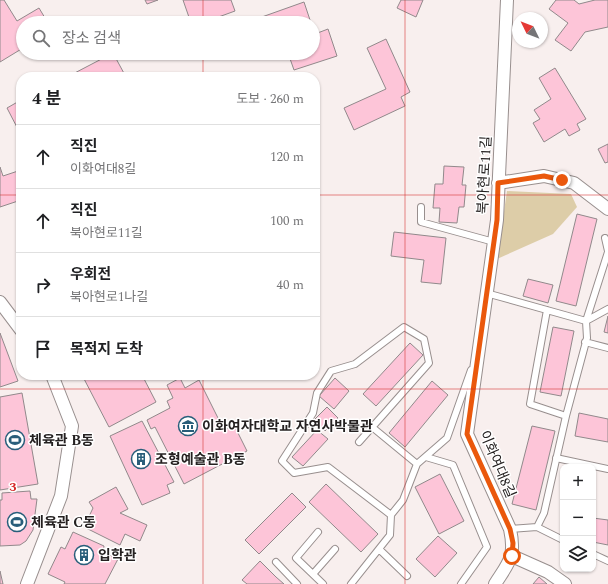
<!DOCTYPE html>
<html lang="ko">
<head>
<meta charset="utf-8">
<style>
	body { margin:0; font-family:Spectral,"Noto Sans KR",serif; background:#f2f2f2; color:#202124 }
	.controls { position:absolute; right:12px; bottom:12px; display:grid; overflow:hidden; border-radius:8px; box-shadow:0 1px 3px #0004 }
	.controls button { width:36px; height:36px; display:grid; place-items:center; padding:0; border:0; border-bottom:1px solid #e0e0e0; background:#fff; color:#202124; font:20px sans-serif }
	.compass { position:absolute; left:512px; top:12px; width:36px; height:36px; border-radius:50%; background:#fff; box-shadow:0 1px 3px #0004; rotate:313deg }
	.stop { position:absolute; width:12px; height:12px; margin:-9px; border:3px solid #ea580c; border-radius:50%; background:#fff }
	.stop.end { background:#ea580c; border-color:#fff; box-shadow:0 1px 4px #0008 }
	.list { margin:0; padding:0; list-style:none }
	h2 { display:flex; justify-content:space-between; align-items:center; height:52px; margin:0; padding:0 16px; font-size:17px }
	h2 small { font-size:13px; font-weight:400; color:#757577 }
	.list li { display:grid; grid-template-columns:26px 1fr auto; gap:12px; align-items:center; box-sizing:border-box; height:64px; padding:0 16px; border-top:1px solid #e0e0e0 }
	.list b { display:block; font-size:15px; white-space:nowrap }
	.list p { margin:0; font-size:13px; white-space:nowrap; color:#757577 }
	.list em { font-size:13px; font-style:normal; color:#757577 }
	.icon { flex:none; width:22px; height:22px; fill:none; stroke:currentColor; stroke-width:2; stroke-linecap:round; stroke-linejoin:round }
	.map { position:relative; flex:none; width:608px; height:584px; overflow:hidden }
	.search { position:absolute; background:#fff; box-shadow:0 1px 3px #0004; left:16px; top:16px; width:304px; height:44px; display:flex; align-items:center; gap:10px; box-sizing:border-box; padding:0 14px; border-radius:22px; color:#757577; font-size:15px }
	.panel { position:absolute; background:#fff; box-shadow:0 1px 3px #0004; left:16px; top:72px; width:304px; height:308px; border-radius:16px }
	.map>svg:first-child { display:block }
	.green { fill:#ddcda8 }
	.building { fill:#fdc5d8; stroke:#91898b }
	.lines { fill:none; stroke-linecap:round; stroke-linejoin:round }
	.lane-casing { stroke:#988f8e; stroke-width:8 }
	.street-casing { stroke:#988f8e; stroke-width:14 }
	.lane { stroke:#fff; stroke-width:6 }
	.street { stroke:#fff; stroke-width:12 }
	.route { stroke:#ea580c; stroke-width:5 }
	.grid { fill:none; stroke:#d62828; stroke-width:1; stroke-opacity:0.55 }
	.labels { text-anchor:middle; stroke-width:3; stroke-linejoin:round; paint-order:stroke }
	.street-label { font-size:14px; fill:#252121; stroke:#fff }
	.poi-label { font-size:14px; font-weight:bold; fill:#252121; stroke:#fff; text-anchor:start }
	.grid-label { font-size:13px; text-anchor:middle; font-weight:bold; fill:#d62828; stroke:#fff; stroke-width:3; stroke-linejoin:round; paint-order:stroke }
</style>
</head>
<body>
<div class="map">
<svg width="608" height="584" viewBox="0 0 608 584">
	<rect width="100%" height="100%" fill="#f8efee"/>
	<path class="green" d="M507 191 571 194 577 207 553 234 497 259Z"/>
	<path class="building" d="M0 0H4L17 21 39 8 48 23H23V48L0 62Z
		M145 0H158L147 4Z
		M183 0H231L235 11 202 23H191Z
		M401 0H423L416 17 397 8Z
		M556 0H574L579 4 595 0H608V27L585 32 571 51 555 40 568 23 549 9Z
		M304 2 311 23H245Z
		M313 29 315 34 328 29 337 56 294 70 288 53H313Z
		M386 39 410 92 401 97 405 106 354 130 344 108 386 89 367 48Z
		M113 53 126 77H67Z
		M555 68 586 119 577 124 580 130 569 136 565 129 544 142 533 123 540 119 534 110 551 99 539 78Z
		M21 100V135L7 108Z
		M608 144V162L605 163 598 149Z
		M444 166 464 167 462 185H466L464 207H459L457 223 439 222 440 208H433L435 184H443Z
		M0 167 3 176 21 170V200L0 207Z
		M577 214 597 219 576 306 556 301Z
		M394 232 446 238 441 284 421 282 424 260 391 256Z
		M528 279 553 285 548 303 523 296Z
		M608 316V333L604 332Z
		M553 327 574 331 561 396 540 392Z
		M0 333 18 381 0 387Z
		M410 343 423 355 376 406 363 394Z
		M82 375H120L121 379 129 375H142L156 402 109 427Z
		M180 378 185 388 199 380 224 430 234 425 247 451 184 484 155 427 151 429 147 420 170 408 167 401 173 398 167 385Z
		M335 378 349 391 334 409 319 396Z
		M432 381 448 395 405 447 389 433Z
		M22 393 38 484 0 490V397Z
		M327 407 338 418 325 431 314 420Z
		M579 413 608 419V442L575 436Z
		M142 421 174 482 167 485 170 493 142 505 110 436Z
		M532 426 555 431 536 510 512 504Z
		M317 430 328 439 303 466 292 457Z
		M440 474 464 521 439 534 415 487Z
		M326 484 378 534 361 552 309 502Z
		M116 487 128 509 120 513 147 525 140 541 125 534 120 545 84 527 93 508 89 502Z
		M30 491 31 499H37L33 530 26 541 20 545 0 546V500H2V493Z
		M292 493 306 507 259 554 245 540Z
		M593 518 608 520V545L593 542Z
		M73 532 104 546 103 552 118 559 105 584H64L65 582 48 574 61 547 65 549Z
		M438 536 457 553 435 577 416 559Z
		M260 561 276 577 284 584H247L242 580Z
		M0 571 3 584H0Z
		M539 577 547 584H533Z"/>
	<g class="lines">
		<defs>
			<path id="lane" d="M421 207V222L494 242
				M605 238 608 251
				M486 293 586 321 608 252
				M547 310 530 404 566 416 587 338 586 321 608 309
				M585 342 608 348
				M372 427 417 464
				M359 442 429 363 424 339 404 327 355 364 331 371 317 393 313 413 282 461 294 473 328 467 391 515
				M426 457 453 465 487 547 461 584
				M556 458 608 469
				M537 527 563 540
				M510 529 537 527 544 513 566 416
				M318 532 296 558 323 584
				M379 549 407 576
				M593 554 608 561
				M276 562 297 584
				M313 574 335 549
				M351 584 390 535 391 515 403 500 417 464 447 438 471 370"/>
			<path id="street" d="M498 183 544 176 574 183 608 209
				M0 302 21 330
				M512 556 548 572 565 584
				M27 584 61 496 72 426 52 375
				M495 584C509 562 516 557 510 529L467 434 497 220 507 0"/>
		</defs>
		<use href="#lane" class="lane-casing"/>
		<use href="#street" class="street-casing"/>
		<use href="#lane" class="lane"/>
		<use href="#street" class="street"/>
	</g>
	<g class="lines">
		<path class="route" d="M512 556 513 543 510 529 467 434 497 220 498 183 544 176 562 180"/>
	</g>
	<path class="grid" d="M203 0V23M405 0V584M203 53V77M0 195H21M315 195H608M203 375V584M0 389H608"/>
	<defs>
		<symbol id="museum-ring" viewBox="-11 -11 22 22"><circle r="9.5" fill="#fff" stroke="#295e7a" stroke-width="1.5"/><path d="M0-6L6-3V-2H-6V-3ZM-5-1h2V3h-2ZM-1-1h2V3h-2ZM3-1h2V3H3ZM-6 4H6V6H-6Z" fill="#295e7a"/></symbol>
		<symbol id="stadium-ring" viewBox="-11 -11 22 22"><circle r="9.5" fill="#fff" stroke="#295e7a" stroke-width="1.5"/><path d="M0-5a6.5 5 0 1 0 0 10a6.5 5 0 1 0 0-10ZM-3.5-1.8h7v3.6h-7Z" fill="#295e7a"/></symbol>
		<symbol id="building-ring" viewBox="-11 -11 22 22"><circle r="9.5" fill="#fff" stroke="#295e7a" stroke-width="1.5"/><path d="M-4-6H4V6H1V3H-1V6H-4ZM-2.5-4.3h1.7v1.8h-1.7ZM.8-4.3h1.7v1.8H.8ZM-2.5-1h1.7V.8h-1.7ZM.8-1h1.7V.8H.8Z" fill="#295e7a"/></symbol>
	</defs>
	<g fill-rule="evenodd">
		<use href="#museum-ring" x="177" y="415" width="22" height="22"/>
		<use href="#stadium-ring" x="4" y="429" width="22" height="22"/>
		<use href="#building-ring" x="130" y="448" width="22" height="22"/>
		<use href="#stadium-ring" x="6" y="511" width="22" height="22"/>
		<use href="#building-ring" x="73" y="544" width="22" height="22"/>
	</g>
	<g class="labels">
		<g class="street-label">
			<text transform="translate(484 175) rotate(-87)" y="5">북아현로11길</text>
			<text transform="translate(498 464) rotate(67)" y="5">이화여대8길</text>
		</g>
		<g class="poi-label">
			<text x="202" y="431">이화여자대학교 자연사박물관</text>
			<text x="29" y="445">체육관 B동</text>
			<text x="155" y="464">조형예술관 B동</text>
			<text x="31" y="527">체육관 C동</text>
			<text x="98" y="560">입학관</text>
		</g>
	</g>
	<g class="grid-label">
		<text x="13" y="491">3</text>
	</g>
</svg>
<div class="controls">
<button>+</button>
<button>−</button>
<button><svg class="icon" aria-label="layers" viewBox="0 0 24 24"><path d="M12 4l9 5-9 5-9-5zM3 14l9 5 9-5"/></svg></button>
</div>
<svg class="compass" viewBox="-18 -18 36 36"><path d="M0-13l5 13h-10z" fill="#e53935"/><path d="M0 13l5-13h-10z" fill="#757577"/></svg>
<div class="stop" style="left:512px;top:556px"></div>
<div class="stop end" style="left:562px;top:180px"></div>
<div class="search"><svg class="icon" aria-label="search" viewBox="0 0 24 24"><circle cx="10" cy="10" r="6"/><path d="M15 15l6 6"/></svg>장소 검색</div>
<section class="panel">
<h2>4 분<small>도보 · 260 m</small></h2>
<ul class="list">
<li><svg class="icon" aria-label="ahead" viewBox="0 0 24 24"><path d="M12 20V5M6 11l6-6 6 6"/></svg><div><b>직진</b><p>이화여대8길</p></div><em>120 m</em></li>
<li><svg class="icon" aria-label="ahead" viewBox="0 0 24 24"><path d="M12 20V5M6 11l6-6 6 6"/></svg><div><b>직진</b><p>북아현로11길</p></div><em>100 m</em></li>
<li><svg class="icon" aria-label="right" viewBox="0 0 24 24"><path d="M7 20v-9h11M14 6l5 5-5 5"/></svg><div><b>우회전</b><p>북아현로1나길</p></div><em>40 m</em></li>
<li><svg class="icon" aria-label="arrive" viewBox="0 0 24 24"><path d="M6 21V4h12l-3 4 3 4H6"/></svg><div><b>목적지 도착</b></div></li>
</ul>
</section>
</div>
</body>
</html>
